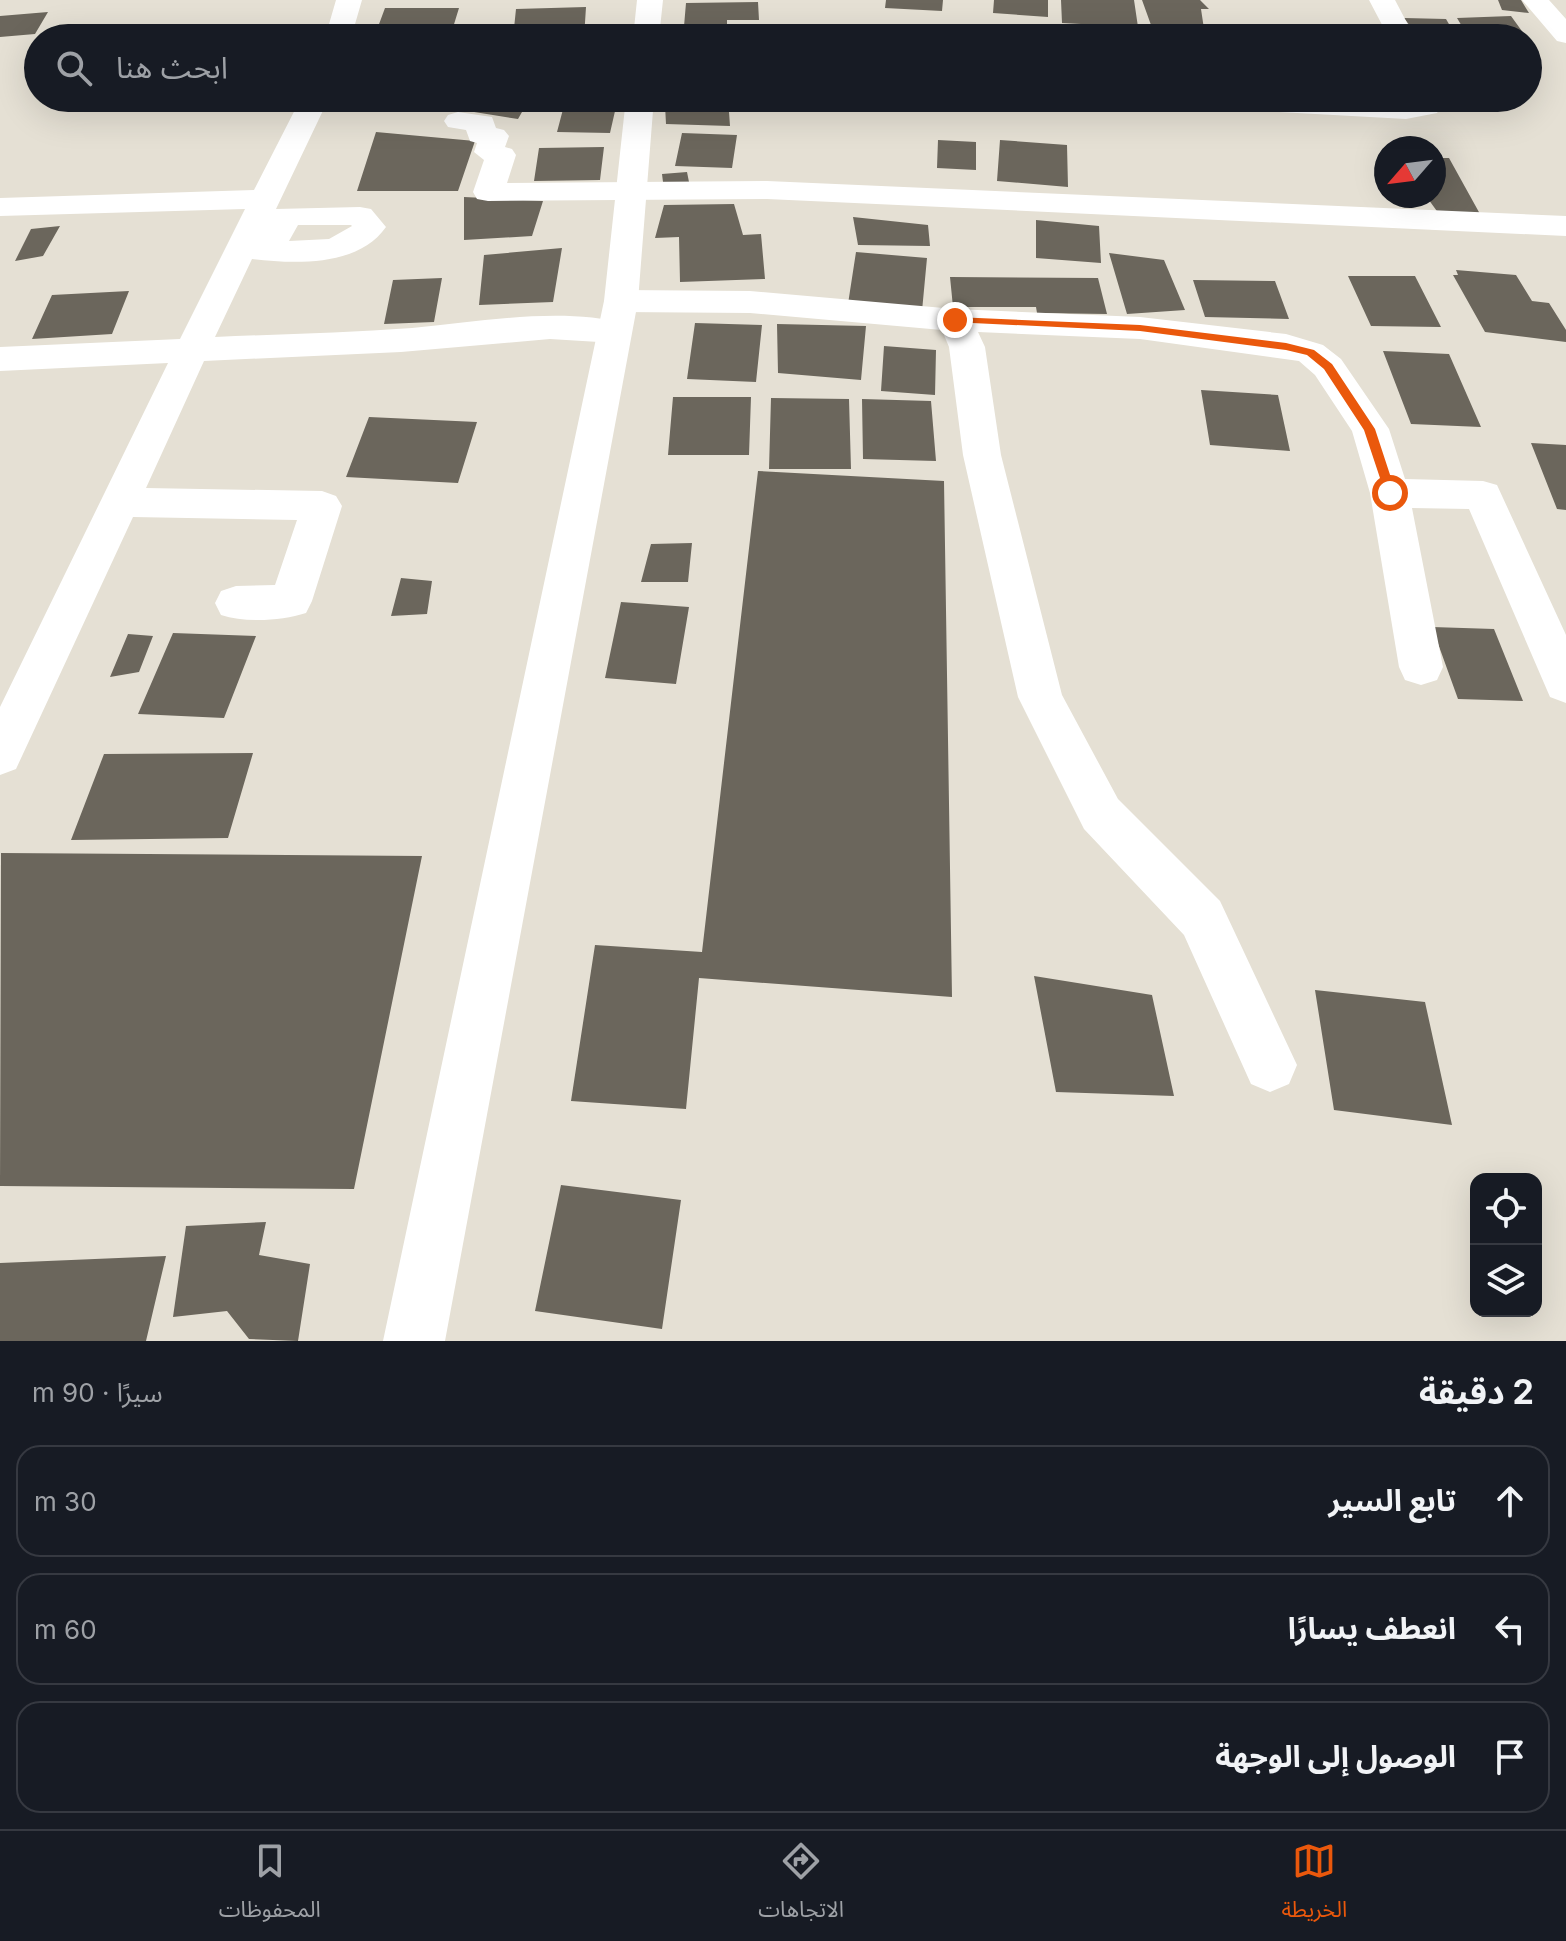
<!DOCTYPE html>
<html lang="ar">
<head>
<meta charset="utf-8">
<style>
	body { margin:0; font-family:Inter,"Noto Sans Arabic",sans-serif; background:#242831; color:#f1f3f6; direction:rtl }
	.controls { position:absolute; right:24px; bottom:24px; display:grid; overflow:hidden; border-radius:16px; box-shadow:0 8px 32px #0002 }
	.controls button { width:72px; height:72px; display:grid; place-items:center; padding:0; border:0; border-bottom:2px solid #363941; background:#171b24; color:#f1f3f6; font:40px sans-serif }
	.compass { position:absolute; left:1374px; top:136px; width:72px; height:72px; border-radius:50%; background:#171b24; box-shadow:0 8px 32px #0002; rotate:242deg }
	.stop { position:absolute; width:24px; height:24px; margin:-18px; border:6px solid #ea580c; border-radius:50%; background:#fff }
	.stop.end { background:#ea580c; border-color:#fff; box-shadow:0 2px 8px #0008 }
	.list { margin:0; padding:0; list-style:none }
	h2 { display:flex; justify-content:space-between; align-items:center; height:104px; margin:0; padding:0 32px; font-size:34px }
	h2 small { font-size:26px; font-weight:400; color:#9ea1a6 }
	.list li { display:grid; grid-template-columns:52px 1fr auto; gap:24px; align-items:center; box-sizing:border-box; height:112px; margin:0 16px 16px; padding:0 16px; border:2px solid #363941; border-radius:24px }
	.list b { display:block; font-size:30px; white-space:nowrap }
	.list em { font-size:26px; font-style:normal; color:#9ea1a6 }
	.icon { flex:none; width:44px; height:44px; fill:none; stroke:currentColor; stroke-width:2; stroke-linecap:round; stroke-linejoin:round }
	.map { position:relative; flex:none; width:1566px; height:1341px; overflow:hidden; direction:ltr }
	.search { position:absolute; background:#171b24; box-shadow:0 8px 32px #0002; left:24px; right:24px; top:24px; height:88px; display:flex; align-items:center; gap:20px; box-sizing:border-box; padding:0 28px; border-radius:44px; color:#9ea1a6; font-size:30px }
	.sheet { height:488px; background:#171b24 }
	nav { display:flex; justify-content:space-around; align-items:center; box-sizing:border-box; height:112px; border-top:2px solid #363941; background:#171b24; font-size:22px; color:#9ea1a6 }
	nav a { display:grid; justify-items:center; gap:4px }
	nav .on { color:#ea580c }
	.map>svg:first-child { display:block }
	.building { fill:#6b665c }
	.lines { fill:none; stroke-linecap:round; stroke-linejoin:round }
	.minor { fill:#fff; fill-rule:evenodd }
	.major { fill:#fff; fill-rule:evenodd }
	.route { fill:#ea580c }
</style>
</head>
<body>
<div class="map">
<svg width="1566" height="1341" viewBox="0 0 1566 1341">
	<rect width="100%" height="100%" fill="#e5e0d4"/>
	<path class="building" d="M886 0H943L942 11 885 8Z
		M994 0H1048V17L993 13Z
		M1061 0H1134L1138 27 1062 23Z
		M1142 0H1200L1209 9H1201L1204 29 1151 25Z
		M1498 0H1521L1529 13 1502 10Z
		M758 2 759 20H727V38H683L686 3Z
		M586 7 584 38H513L516 9Z
		M385 8H459L451 34 375 35Z
		M48 12 35 34 0 37V16Z
		M1511 16 1527 38H1469L1457 18Z
		M1404 18 1446 19 1457 38H1419Z
		M126 25 121 38H47L50 30Z
		M856 25 914 30 915 27 962 31 961 38H854Z
		M779 26 830 28 829 38H777Z
		M1358 27 1364 38H1306V29Z
		M614 28V38H591V32Z
		M1029 28 1070 29 1074 36 1031 38Z
		M371 98H422L418 106 367 105Z
		M446 98H530L518 119 443 107Z
		M566 98H618L610 133 557 132Z
		M689 98H728L730 126 666 124 665 105 687 103Z
		M747 98H781L784 105 748 106Z
		M871 98H916L915 105 870 102Z
		M376 132 475 141 458 191H357Z
		M682 133 737 135 732 168 675 166Z
		M938 140 976 142V170L937 168Z
		M1000 140 1067 145 1068 187 997 181Z
		M604 147 600 180 534 181 539 148Z
		M1434 158H1449L1480 214H1439L1426 196H1434Z
		M687 172 689 182H663L662 174Z
		M464 197 543 201 532 236 464 240Z
		M734 204 743 235 761 234 765 279 680 282 679 237 655 238 664 205Z
		M853 217 928 225 930 246 858 245Z
		M1036 220 1099 226 1101 263 1036 258Z
		M60 226 43 256 15 261 31 229Z
		M562 248 553 302 479 305 484 255Z
		M856 252 927 258 922 311 848 304Z
		M1109 253 1164 260 1185 310 1127 314Z
		M1456 270 1516 275 1532 301 1549 303 1566 330V342L1485 332 1453 275H1458Z
		M1348 276H1415L1441 327 1371 326Z
		M950 277 1098 278 1107 314 1037 313 1036 307H953Z
		M442 278 434 322 384 324 393 280Z
		M1193 280 1275 281 1289 319 1205 317Z
		M129 291 112 334 32 339 52 295Z
		M695 323 762 325 756 382 687 379Z
		M777 324 866 326 861 380 778 373Z
		M884 346 936 350 935 395 881 391Z
		M1383 351 1449 354 1481 427 1411 424Z
		M1201 390 1278 395 1290 451 1210 445Z
		M673 397H751L749 455H668Z
		M771 398 849 399 851 469H769Z
		M862 399 931 401 936 461 863 459Z
		M369 417 477 422 458 483 346 477Z
		M1531 443 1566 445V510L1557 509Z
		M758 471 944 481 952 997 699 978 686 1109 571 1101 595 945 702 952Z
		M692 543 688 582H641L651 544Z
		M401 578 432 581 427 614 391 616Z
		M621 602 689 607 676 684 605 678Z
		M1432 627 1494 629 1523 701 1458 699Z
		M173 633 256 636 224 718 138 714Z
		M128 634 153 636 139 672 110 677Z
		M253 753 228 838 71 840 104 754Z
		M1 853 422 856 354 1189 0 1186Z
		M1034 976 1152 995 1174 1096 1056 1092Z
		M1315 990 1425 1002 1452 1125 1334 1110Z
		M561 1185 681 1200 662 1329 535 1311Z
		M266 1222 259 1255 310 1264 298 1341 249 1339 227 1311 173 1317 186 1226Z
		M166 1256 146 1341H0V1263Z"/>
	<g class="lines">
		<path class="minor" d="M336 0H362L351 38H325Z
			M1369 0H1395L1415 38H1389Z
			M1522 0H1549L1566 19V43L1557 41Z
			M301 98H329L276 209 360 207 371 209 386 227C358 267 295 264 252 259L215 337C281 334 347 333 412 328 481 322 560 306 627 324L632 332 627 340 615 343 550 339 401 352 204 361 146 488 322 491 336 496 342 506 312 601 306 613C281 621 246 623 221 615L215 603 221 591 236 586 275 585 297 520 133 517 16 769 0 775V707L168 363 0 371V347L180 339 245 209 0 216V198L254 190ZM298 225H351L352 226 329 239 289 241Z
			M1156 98H1338L1406 101 1448 98 1437 113 1406 119 1170 106 1160 104Z
			M458 112 492 117 496 128 504 130 509 136 505 147 512 149 516 155 507 183 767 181 1566 216V236L767 199 488 201 477 199 473 192 484 160 474 152 477 143 470 141 466 130 448 127 444 121 448 115Z
			M621 290 750 291 955 309 1140 317 1286 334 1323 345 1341 359 1389 429 1405 479 1483 481 1497 485 1566 635V703L1550 697 1469 509 1412 508 1443 667 1437 680 1421 685 1405 680 1399 667 1370 493 1352 431 1315 375 1299 361 1140 339 978 332 985 347 1001 455 1062 695 1118 799 1220 901 1297 1065 1289 1084 1270 1092 1251 1084 1184 935 1084 829 1018 697 963 455 949 347 942 330 750 313 621 312 609 309 604 301 609 293Z"/>
		<path class="major" d="M637 0H663L659 38H633Z
			M626 98H654L638 301 445 1341H383L604 301Z"/>
	</g>
	<path class="route" d="M955 317 1140 325 1286 343 1314 350 1332 364 1375 429 1396 493 1386 496 1364 430 1324 369 1307 355 1286 350 1140 331 952 322V318Z"/>
</svg>
<div class="controls">
<button><svg class="icon" aria-label="locate" viewBox="0 0 24 24"><circle cx="12" cy="12" r="6"/><path d="M12 2v4M12 18v4M2 12h4M18 12h4"/></svg></button>
<button><svg class="icon" aria-label="layers" viewBox="0 0 24 24"><path d="M12 4l9 5-9 5-9-5zM3 14l9 5 9-5"/></svg></button>
</div>
<svg class="compass" viewBox="-18 -18 36 36"><path d="M0-13l5 13h-10z" fill="#e53935"/><path d="M0 13l5-13h-10z" fill="#9ea1a6"/></svg>
<div class="stop" style="left:1390px;top:493px"></div>
<div class="stop end" style="left:955px;top:320px"></div>
<div class="search"><svg class="icon" aria-label="search" viewBox="0 0 24 24"><circle cx="10" cy="10" r="6"/><path d="M15 15l6 6"/></svg>ابحث هنا</div>
</div>
<section class="sheet">
<h2>2 دقيقة<small>سيرًا · 90 m</small></h2>
<ul class="list">
<li><svg class="icon" aria-label="ahead" viewBox="0 0 24 24"><path d="M12 20V5M6 11l6-6 6 6"/></svg><div><b>تابع السير</b></div><em>30 m</em></li>
<li><svg class="icon" aria-label="left" viewBox="0 0 24 24"><path d="M17 20v-9H6M10 6l-5 5 5 5"/></svg><div><b>انعطف يسارًا</b></div><em>60 m</em></li>
<li><svg class="icon" aria-label="arrive" viewBox="0 0 24 24"><path d="M6 21V4h12l-3 4 3 4H6"/></svg><div><b>الوصول إلى الوجهة</b></div></li>
</ul>
</section>
<nav>
<a class="on"><svg class="icon" aria-label="map" viewBox="0 0 24 24"><path d="M3 6l6-2 6 2 6-2v14l-6 2-6-2-6 2zM9 4v14M15 6v14"/></svg>الخريطة</a>
<a><svg class="icon" aria-label="directions" viewBox="0 0 24 24"><path d="M12 3l9 9-9 9-9-9zM9 14v-3h6M13 9l2 2-2 2"/></svg>الاتجاهات</a>
<a><svg class="icon" aria-label="saved" viewBox="0 0 24 24"><path d="M7 4h10v16l-5-4-5 4z"/></svg>المحفوظات</a>
</nav>
</body>
</html>
